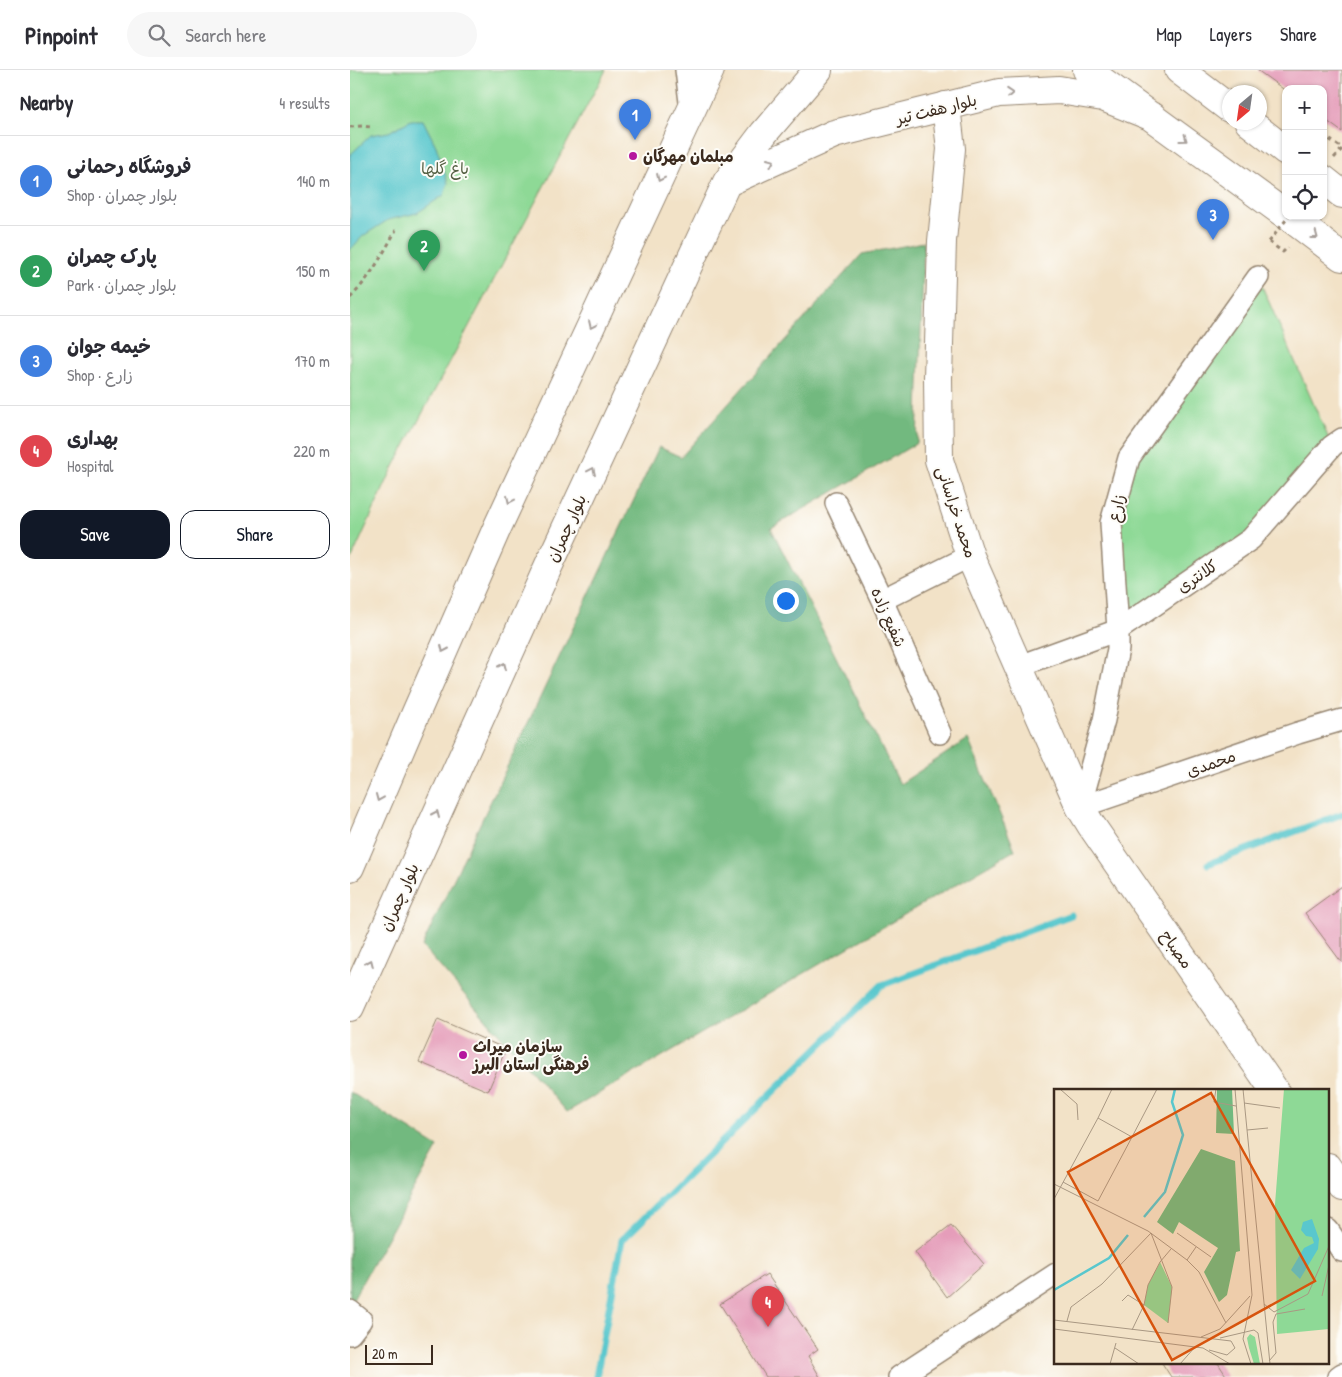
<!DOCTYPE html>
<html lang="en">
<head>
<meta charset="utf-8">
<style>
	body { margin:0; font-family:"Patrick Hand","Playpen Sans Arabic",sans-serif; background:#f7f7f7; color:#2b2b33 }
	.controls { position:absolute; right:15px; top:15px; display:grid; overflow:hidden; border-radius:10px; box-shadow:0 1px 4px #0004 }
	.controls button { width:45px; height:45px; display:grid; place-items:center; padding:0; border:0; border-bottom:1px solid #e1e1e2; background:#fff; color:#2b2b33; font:25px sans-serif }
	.compass { position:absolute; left:872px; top:15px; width:45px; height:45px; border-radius:50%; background:#fff; box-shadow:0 1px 4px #0004; rotate:209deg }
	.scale { position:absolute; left:15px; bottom:12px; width:68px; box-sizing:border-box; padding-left:5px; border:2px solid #3b2a1e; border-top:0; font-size:14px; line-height:18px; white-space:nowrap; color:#3b2a1e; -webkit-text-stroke:4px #fdfcf7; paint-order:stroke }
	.you { position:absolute; left:435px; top:530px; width:18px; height:18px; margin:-12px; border:4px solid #fff; border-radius:50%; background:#1a73e8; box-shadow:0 0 0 8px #1a73e833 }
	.badge { display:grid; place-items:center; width:32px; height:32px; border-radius:50%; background:#111827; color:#fff; font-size:16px; font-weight:700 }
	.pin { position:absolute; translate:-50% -41px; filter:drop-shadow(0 1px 2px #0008) }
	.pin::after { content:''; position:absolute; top:26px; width:18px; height:15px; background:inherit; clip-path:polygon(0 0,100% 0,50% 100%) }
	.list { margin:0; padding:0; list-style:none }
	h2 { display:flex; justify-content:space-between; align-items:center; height:65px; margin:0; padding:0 20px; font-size:21px }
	h2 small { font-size:16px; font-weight:400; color:#7c7c81 }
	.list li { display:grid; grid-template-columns:32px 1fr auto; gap:15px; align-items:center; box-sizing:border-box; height:90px; padding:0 20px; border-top:1px solid #e1e1e2 }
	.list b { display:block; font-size:19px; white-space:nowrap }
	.list p { margin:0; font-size:16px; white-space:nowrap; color:#7c7c81 }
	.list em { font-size:16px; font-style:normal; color:#7c7c81 }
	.actions { display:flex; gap:10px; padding:15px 20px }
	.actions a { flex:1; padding:11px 0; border:1px solid #111827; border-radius:15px; text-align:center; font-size:18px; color:#111827 }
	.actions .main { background:#111827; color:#fff }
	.icon { flex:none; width:28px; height:28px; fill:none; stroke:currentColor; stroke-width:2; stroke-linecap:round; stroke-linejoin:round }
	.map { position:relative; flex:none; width:992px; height:1307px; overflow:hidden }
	header { display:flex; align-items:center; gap:30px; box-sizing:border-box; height:70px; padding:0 25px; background:#fff; border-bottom:1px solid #e1e1e2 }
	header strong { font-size:24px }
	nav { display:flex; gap:28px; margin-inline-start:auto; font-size:18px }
	.search { width:350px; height:45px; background:#f7f7f7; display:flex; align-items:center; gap:12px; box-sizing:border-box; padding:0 18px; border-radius:28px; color:#7c7c81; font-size:19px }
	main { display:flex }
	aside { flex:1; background:#fff }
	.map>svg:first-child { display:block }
	.green { fill:#8ed996; stroke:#64825a }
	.forest { fill:#72b97f; stroke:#56724e }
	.water { fill:#59c7cd; stroke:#4a7876 }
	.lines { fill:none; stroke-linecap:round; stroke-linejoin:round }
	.stream { stroke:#59c7cd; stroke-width:7 }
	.building { fill:#e59dba }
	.street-casing { stroke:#968672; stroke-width:24 }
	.secondary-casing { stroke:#968672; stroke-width:30 }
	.primary-casing { stroke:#968672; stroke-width:30 }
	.path { stroke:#968672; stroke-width:3; stroke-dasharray:4 4; stroke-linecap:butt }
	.street { stroke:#fff; stroke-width:21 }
	.secondary { stroke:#fff; stroke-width:28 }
	.primary { stroke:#fff; stroke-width:28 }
	.path-bridge { stroke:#968672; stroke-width:3; stroke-dasharray:4 4; stroke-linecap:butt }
	.oneway { stroke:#a79f9a }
	.poi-dot { fill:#b5179e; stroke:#fdfcf7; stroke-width:2 }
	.labels { text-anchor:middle; stroke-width:4; stroke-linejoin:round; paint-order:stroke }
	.street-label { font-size:16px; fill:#3b2a1e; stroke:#fdfcf7 }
	.poi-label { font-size:16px; font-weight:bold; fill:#3b2a1e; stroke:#fdfcf7; text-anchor:start }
	.park-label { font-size:16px; fill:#545f42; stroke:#fdfcf7 }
	.inset-river { fill:none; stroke:#59c7cd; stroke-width:2.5 }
	.inset-road { fill:none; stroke:#a99883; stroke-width:1 }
	.view { fill:#d7540e; fill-opacity:0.15; stroke:#d7540e; stroke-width:2.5 }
	.inset-edge { fill:none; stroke:#3b2a1e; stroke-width:2.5 }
</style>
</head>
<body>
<header>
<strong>Pinpoint</strong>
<div class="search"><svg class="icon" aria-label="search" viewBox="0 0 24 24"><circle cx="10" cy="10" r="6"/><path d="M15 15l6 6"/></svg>Search here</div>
<nav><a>Map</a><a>Layers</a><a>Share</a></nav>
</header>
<main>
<aside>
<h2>Nearby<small>4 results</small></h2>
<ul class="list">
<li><span class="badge" style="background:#3f7fe0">1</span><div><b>فروشگاه رحمانی</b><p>Shop · بلوار چمران</p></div><em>140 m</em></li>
<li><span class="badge" style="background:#2e9e5b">2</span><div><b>پارک چمران</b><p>Park · بلوار چمران</p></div><em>150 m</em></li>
<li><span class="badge" style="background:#3f7fe0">3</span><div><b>خیمه جوان</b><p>Shop · زارع</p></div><em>170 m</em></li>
<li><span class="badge" style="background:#e0444e">4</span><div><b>بهداری</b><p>Hospital</p></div><em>220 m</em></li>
</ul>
<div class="actions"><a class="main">Save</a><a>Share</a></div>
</aside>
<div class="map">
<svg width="992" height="1307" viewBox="0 0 992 1307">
	<rect width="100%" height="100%" fill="#fdfcf7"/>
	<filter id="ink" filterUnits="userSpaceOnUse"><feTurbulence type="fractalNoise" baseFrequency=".02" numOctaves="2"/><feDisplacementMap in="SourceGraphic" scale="10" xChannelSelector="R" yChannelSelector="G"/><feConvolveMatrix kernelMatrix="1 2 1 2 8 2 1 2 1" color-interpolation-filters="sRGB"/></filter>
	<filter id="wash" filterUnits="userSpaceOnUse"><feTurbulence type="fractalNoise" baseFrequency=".0096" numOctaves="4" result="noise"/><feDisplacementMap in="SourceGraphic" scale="20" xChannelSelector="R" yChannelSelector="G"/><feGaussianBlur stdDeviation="1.12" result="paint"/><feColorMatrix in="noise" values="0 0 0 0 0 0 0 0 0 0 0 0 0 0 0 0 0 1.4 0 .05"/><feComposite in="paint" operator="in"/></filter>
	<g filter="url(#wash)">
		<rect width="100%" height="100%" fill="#f2e2c7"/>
		<path class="green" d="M0 0H256L41 402 0 492Z
			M908 207 982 376 901 469 768 560 761 453 779 388Z"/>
		<path class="forest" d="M574 172 567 373 421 458 550 714 618 669 665 780 217 1042 72 876 309 377 331 387 512 184Z
			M0 1022 88 1077 0 1234Z"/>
		<path class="water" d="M61 50H73L86 76 98 113 94 125 67 143 38 150 13 166 0 180V85L21 65 39 62Z"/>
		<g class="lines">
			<path class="stream" d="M858 794 992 744
				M246 1307 272 1170 532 915 721 845"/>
		</g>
		<g id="blocks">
			<path class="building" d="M907 0H992V62L973 48V19H936V21Z
				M992 816V893L955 843Z
				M88 949 156 979 138 1021 69 992Z
				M601 1155 634 1194 597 1227 565 1182Z
				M417 1204 468 1279 458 1286 470 1307H416L370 1234Z
				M812 1293H868L877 1307H821Z"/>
		</g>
	</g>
	<g filter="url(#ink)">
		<use href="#blocks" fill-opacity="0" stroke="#968672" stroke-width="1"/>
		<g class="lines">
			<defs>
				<path id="street" d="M336 0 341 40
					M486 433 532 530 590 663
					M532 530 620 486
					M669 596 768 560 901 469 982 376 992 369
					M730 737 754 650 768 579V560L761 453 779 388 908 207
					M730 737 948 663 992 650
					M978 1160 992 1181
					M0 1241 11 1250 0 1264
					M549 1307 706 1204
					M988 1307 992 1304"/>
				<path id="secondary" d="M596 36 601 79 592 171 588 308 589 390 620 486 730 737 741 755 925 1021
					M978 1097 992 1117"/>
				<path id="primary" d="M737 0 936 145
					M829 0 879 38
					M899 52 936 81
					M973 109 992 124
					M380 111 484 64 649 23 709 20 753 27 803 47
					M938 146 992 187
					M0 797 65 645 147 458 360 0
					M0 937 198 497 377 112 414 63 468 0"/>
			</defs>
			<use href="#street" class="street-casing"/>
			<use href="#secondary" class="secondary-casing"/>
			<use href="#primary" class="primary-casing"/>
			<path class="path" d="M0 57 12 56 21 57
				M973 65 992 78
				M984 88 992 79
				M919 172 933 182 938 177
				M0 228C20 208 33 184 46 160"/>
			<use href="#street" class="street"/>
			<use href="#secondary" class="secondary"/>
			<use href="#primary" class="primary"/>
			<path class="path-bridge" d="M919 172 939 146"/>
		</g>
		<defs><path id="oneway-chevron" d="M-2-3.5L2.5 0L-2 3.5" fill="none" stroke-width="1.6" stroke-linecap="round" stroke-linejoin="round" transform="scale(1.25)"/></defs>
		<g class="oneway">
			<use href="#oneway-chevron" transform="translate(660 23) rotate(-4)"/>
			<use href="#oneway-chevron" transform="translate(834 69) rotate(36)"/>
			<use href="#oneway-chevron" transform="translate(421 92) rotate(-24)"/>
			<use href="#oneway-chevron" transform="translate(310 108) rotate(115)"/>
			<use href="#oneway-chevron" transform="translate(965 166) rotate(37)"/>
			<use href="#oneway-chevron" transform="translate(242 255) rotate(115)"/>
			<use href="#oneway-chevron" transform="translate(242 401) rotate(-65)"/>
			<use href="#oneway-chevron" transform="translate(160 430) rotate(115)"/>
			<use href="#oneway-chevron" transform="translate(94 579) rotate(114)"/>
			<use href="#oneway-chevron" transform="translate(153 596) rotate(-66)"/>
			<use href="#oneway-chevron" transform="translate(29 728) rotate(113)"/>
			<use href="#oneway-chevron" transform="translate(86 744) rotate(-66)"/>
			<use href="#oneway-chevron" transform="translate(20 893) rotate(-66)"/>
		</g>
	</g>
	<g class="poi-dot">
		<circle cx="283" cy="86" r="5"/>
		<circle cx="113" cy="985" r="5"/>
	</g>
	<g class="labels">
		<g class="street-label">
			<text transform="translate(586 39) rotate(-14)" y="6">بلوار هفت تیر</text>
			<text transform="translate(766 438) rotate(-77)" y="6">زارع</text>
			<text transform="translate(607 442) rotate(72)" y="6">محمد خراسانی</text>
			<text transform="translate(216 458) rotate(-65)" y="6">بلوار چمران</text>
			<text transform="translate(847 506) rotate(-34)" y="6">کلانتری</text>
			<text transform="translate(539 547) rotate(66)" y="6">شفیع زاده</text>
			<text transform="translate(861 693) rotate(-19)" y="6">محمدی</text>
			<text transform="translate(49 827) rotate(-66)" y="6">بلوار چمران</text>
			<text transform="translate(827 879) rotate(55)" y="6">مصباح</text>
		</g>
		<g class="poi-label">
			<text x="293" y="92">مبلمان مهرگان</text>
			<text x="123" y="982">سازمان میراث<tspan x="123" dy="18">فرهنگی استان البرز</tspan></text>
		</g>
		<g class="park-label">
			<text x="95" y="104">باغ گلها</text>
		</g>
	</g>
	<g transform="translate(704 1019)">
		<rect width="275" height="275" fill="#f2e2c7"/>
		<path d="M230 0H275V240L223 245 221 115ZM106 173 118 198 114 234 90 216 94 196ZM196 245 201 248 206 275H200L195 259 193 249Z" fill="#8ed996"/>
		<path d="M163 0H178L180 45 162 44ZM147 60 181 72 186 162 182 163 173 206 165 213 150 183 164 159 125 133 119 145 103 133Z" fill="#72b97f"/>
		<path d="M258 130 265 150 264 160 246 190 237 181 250 159 260 154 258 148 252 147 247 141 249 133Z" fill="#59c7cd"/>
		<path class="inset-river" d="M90 128 111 103 129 46 118 13 121 0M0 201 55 169 74 146"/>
		<path class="inset-road" d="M6 0 23 15 24 31M58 0 44 29 78 48 103 0M162 0 160 13 182 17M181 0 198 206 189 250 197 275M189 0 216 275M190 14 226 19M193 41 214 39M9 93 44 112 78 48M0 95 94 142 133 171 145 183 172 234M0 110 44 29M97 144 118 198 114 234M123 144 157 168M133 171 142 158M268 207 275 176M68 212 74 206 90 216M210 215 220 223 254 205 275 157M222 225 251 220M0 231 177 252 181 259 173 266 155 261M13 232 17 218 48 195 97 144M0 240 149 259 176 275M78 241 90 216 94 196 106 173 117 160M147 248 166 240 196 207M166 249 200 241 204 244 209 275M61 259 85 275M215 272 222 264 219 233 222 225M56 275 62 254M126 275 141 258"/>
		<path class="view" d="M157 4 261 192 118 271 14 83Z"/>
		<rect width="275" height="275" class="inset-edge"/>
	</g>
</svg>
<div class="controls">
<button>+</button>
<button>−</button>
<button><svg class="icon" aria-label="locate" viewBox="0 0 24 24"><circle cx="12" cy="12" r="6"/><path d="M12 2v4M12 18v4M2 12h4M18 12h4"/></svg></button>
</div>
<svg class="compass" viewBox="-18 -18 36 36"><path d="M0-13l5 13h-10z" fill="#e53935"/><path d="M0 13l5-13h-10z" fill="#7c7c81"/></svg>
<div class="scale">20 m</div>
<div class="you"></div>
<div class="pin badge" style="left:285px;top:70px;background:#3f7fe0">1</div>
<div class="pin badge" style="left:74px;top:201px;background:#2e9e5b">2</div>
<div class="pin badge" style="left:863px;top:170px;background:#3f7fe0">3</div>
<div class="pin badge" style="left:418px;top:1257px;background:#e0444e">4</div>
</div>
</main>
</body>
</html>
